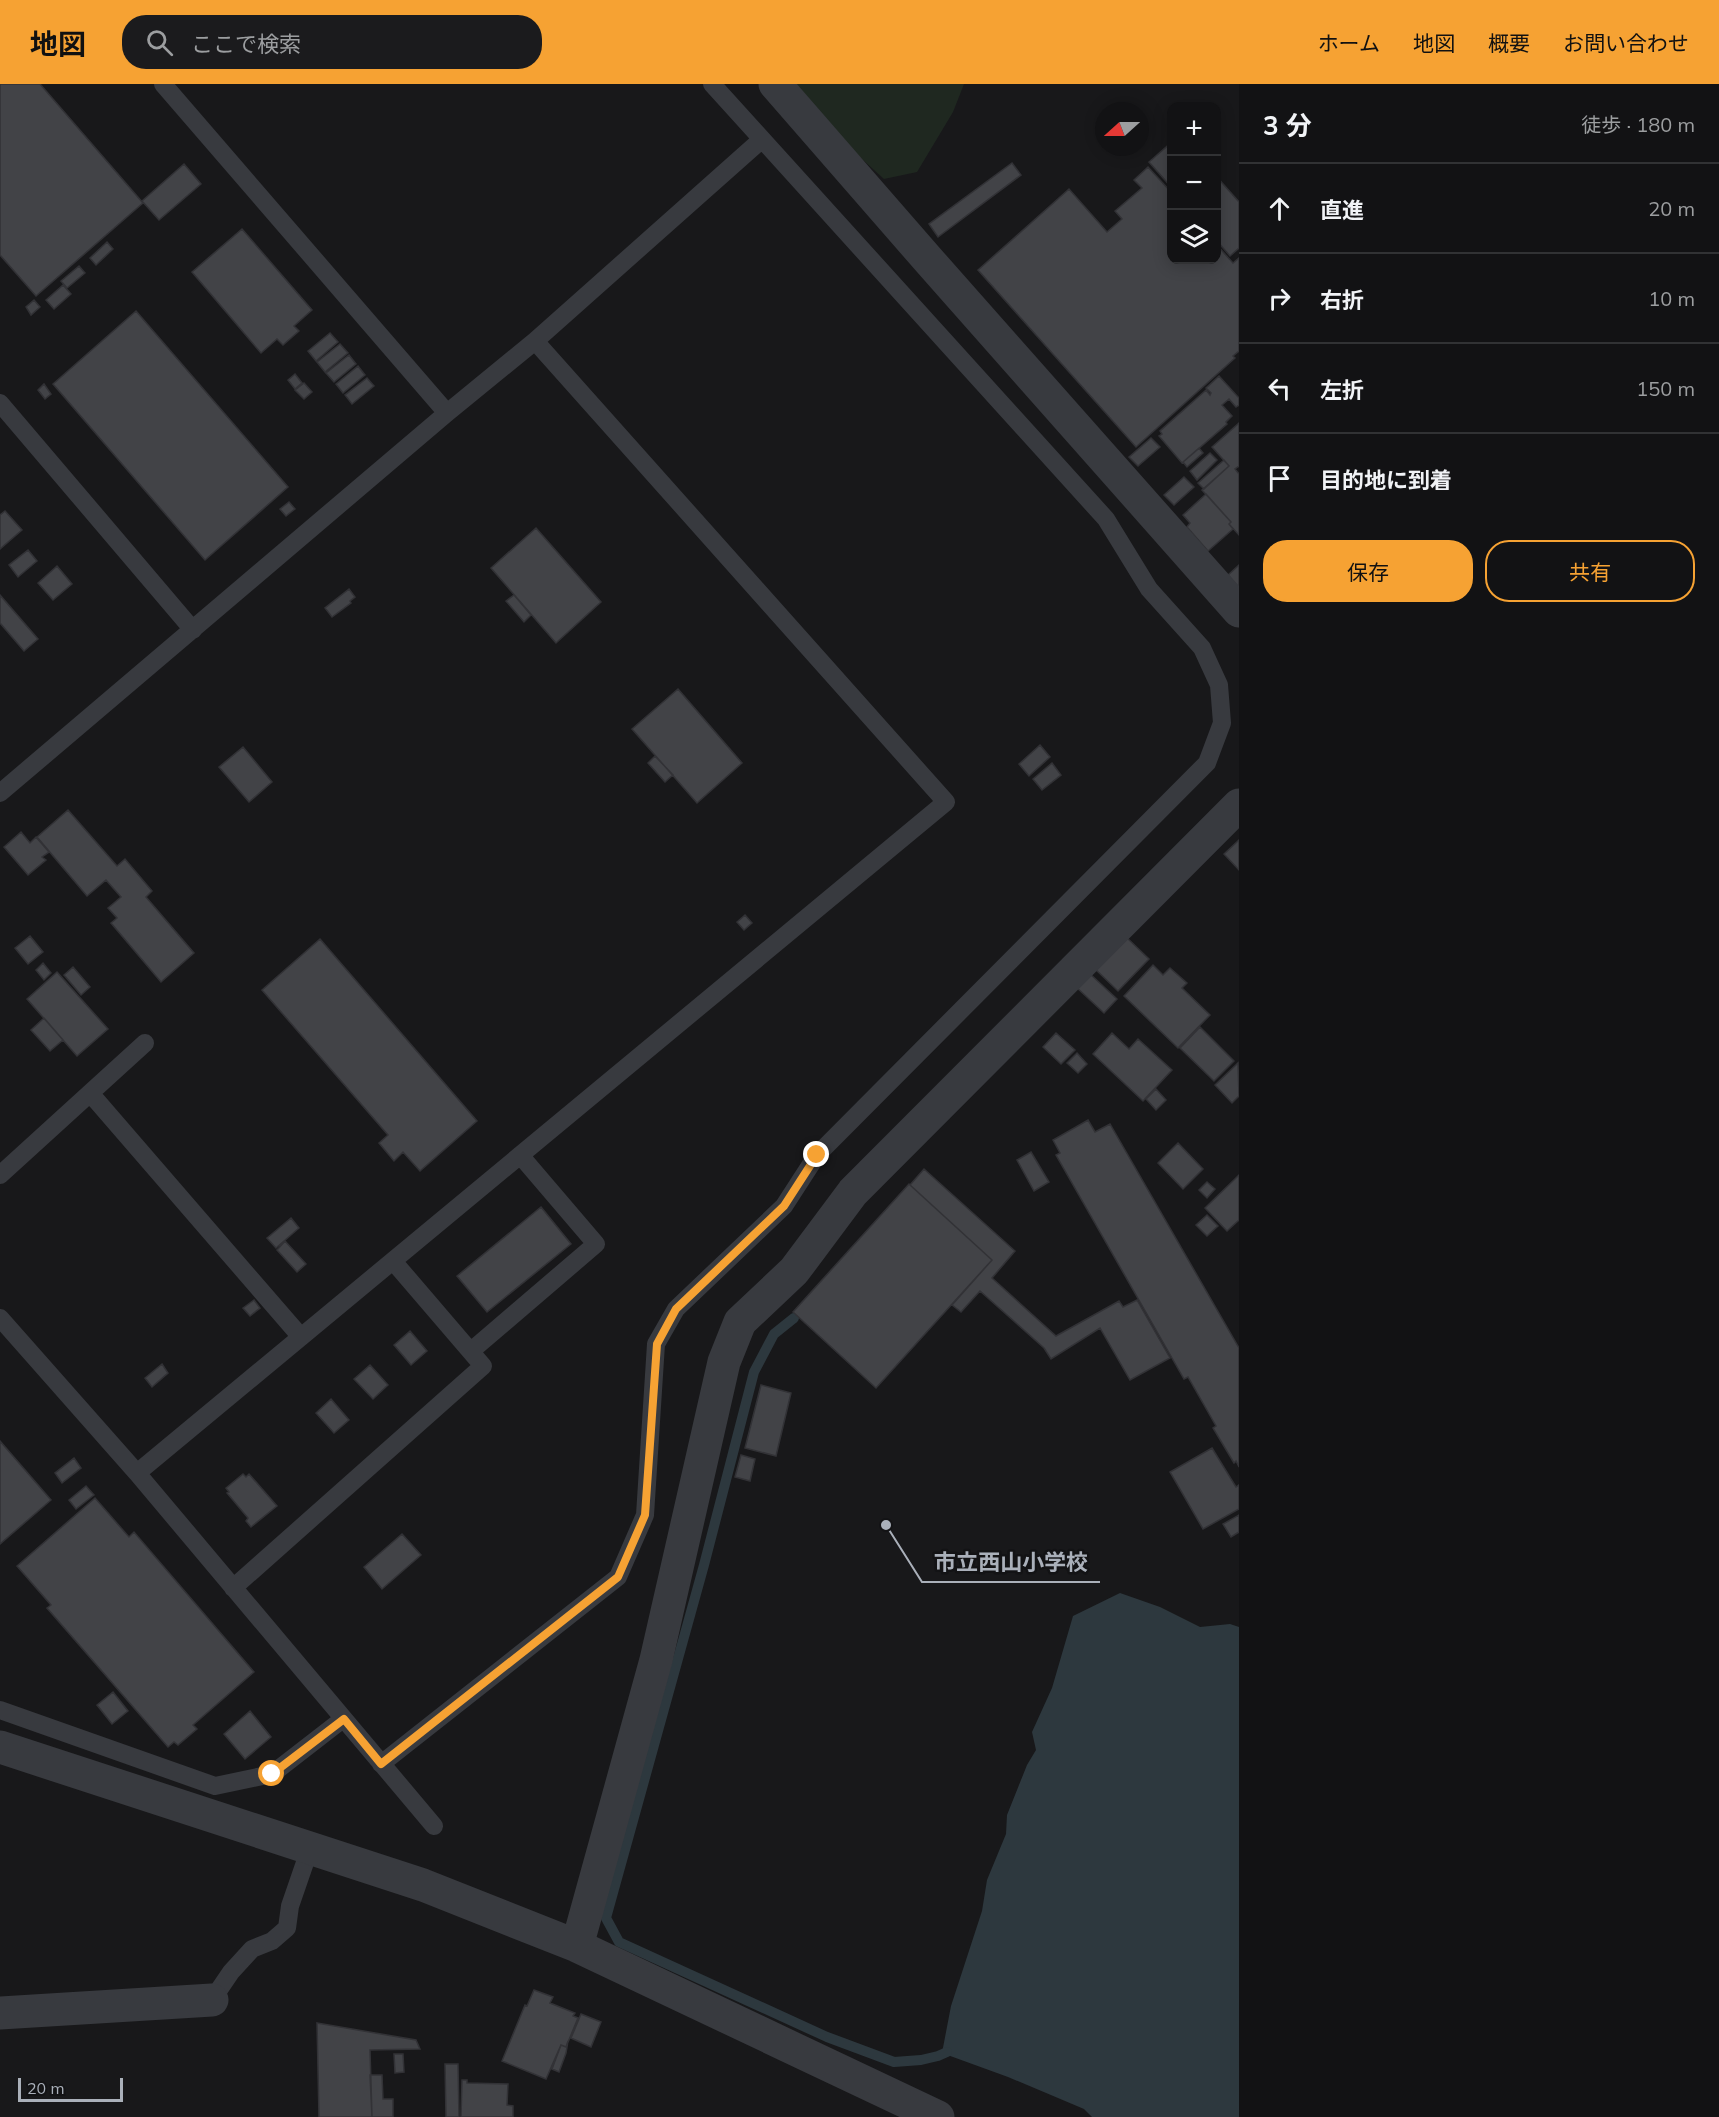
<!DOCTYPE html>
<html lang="ja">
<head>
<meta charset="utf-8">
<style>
	body { margin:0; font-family:Mulish,"Noto Sans JP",sans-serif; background:#1b1b1d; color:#f1f3f6 }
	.controls { position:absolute; right:18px; top:18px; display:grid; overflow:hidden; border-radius:12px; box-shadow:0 3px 15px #0003 }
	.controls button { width:54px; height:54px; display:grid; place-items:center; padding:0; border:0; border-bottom:2px solid #313234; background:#121214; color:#f1f3f6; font:30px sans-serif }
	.compass { position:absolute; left:1095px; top:18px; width:54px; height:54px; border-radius:50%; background:#121214; box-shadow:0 3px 15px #0003; rotate:249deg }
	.scale { position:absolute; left:18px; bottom:15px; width:105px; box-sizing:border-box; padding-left:6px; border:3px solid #aab0ba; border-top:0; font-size:16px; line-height:21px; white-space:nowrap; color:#aab0ba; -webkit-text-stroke:4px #131315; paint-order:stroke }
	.stop { position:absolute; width:18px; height:18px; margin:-14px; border:4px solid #f6a233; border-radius:50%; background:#fff }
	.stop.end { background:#f6a233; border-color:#fff; box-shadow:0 2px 6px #0008 }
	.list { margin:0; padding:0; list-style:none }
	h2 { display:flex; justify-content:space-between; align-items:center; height:78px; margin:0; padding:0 24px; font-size:26px }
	h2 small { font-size:20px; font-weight:400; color:#9c9ea0 }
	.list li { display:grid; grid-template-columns:39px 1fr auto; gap:18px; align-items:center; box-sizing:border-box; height:90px; padding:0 24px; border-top:2px solid #313234 }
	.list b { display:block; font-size:22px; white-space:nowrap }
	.list em { font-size:20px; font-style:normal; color:#9c9ea0 }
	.actions { display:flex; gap:12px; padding:18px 24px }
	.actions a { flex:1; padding:14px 0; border:2px solid #f6a233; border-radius:24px; text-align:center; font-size:21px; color:#f6a233 }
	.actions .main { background:#f6a233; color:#111 }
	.icon { flex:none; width:33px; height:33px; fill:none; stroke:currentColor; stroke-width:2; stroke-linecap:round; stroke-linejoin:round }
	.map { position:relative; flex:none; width:1239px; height:2033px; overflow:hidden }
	header { display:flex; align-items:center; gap:36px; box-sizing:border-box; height:84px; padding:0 30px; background:#f6a233; color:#111 }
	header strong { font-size:28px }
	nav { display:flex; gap:33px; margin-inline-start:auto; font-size:21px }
	.search { width:420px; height:54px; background:#1b1b1d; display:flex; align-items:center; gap:15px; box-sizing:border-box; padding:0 21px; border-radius:24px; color:#9c9ea0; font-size:22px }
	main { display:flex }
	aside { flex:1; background:#121214 }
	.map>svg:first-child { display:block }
	.green { fill:#1f2820 }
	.water { fill:#2d383e }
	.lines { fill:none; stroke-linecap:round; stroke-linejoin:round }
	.stream { stroke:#2d383e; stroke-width:10 }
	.building { fill:#424347; stroke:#323236; stroke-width:1.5 }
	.lane { stroke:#383a3f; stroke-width:18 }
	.street { stroke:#383a3f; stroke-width:33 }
	.route { stroke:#f6a233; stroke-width:8 }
	.leader { fill:none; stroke:#aab0ba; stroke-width:2 }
	.callout-dot { fill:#aab0ba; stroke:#131315; stroke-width:2 }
	.callout-label { font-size:22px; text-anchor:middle; font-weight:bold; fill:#aab0ba; stroke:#131315; stroke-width:5; stroke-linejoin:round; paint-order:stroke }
</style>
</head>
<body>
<header>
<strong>地図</strong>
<div class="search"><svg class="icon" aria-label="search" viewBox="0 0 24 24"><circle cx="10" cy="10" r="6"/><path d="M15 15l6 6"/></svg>ここで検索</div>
<nav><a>ホーム</a><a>地図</a><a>概要</a><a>お問い合わせ</a></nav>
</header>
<main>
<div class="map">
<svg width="1239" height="2033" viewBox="0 0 1239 2033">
	<rect width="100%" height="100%" fill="#18181a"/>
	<path class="green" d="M790 0H964L953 28 917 88 884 95 840 55Z"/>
	<path class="water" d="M1120 1509 1160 1523 1200 1543 1230 1540 1239 1543V2033H1092L1084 2025 1008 1993 942 1969 951 1922 982 1827 987 1796 1006 1750 1007 1731 1027 1681 1036 1666 1032 1648 1052 1604 1073 1532Z"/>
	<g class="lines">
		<path class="stream" d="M794 1234 774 1250 754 1288 704 1481 606 1834 619 1858 827 1953 894 1978 921 1976 938 1972 947 1968"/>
	</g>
	<path class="building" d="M0 0H40L143 119 36 212 0 171Z
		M1172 58V104L1149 78Z
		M1012 79 1021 91 938 153 929 140Z
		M184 80 201 100 159 136 142 117Z
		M1148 83 1172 109V176H1216V160L1233 179 1239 174V267L1233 272 1235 274 1136 363 978 186 1069 105 1107 148 1122 135 1115 127 1142 104 1134 96Z
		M1216 92 1239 118V164L1230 172 1216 156Z
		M242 145 312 226 294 242 299 247 283 261 277 255 261 269 192 188Z
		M107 158 113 165 96 181 90 174Z
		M79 182 85 189 67 204 61 197Z
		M63 201 71 210 54 225 46 216Z
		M34 216 40 223 31 231 26 223Z
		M136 227 288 403 205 476 53 300Z
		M330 249 338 258 316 277 308 267Z
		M340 260 348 269 325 288 317 278Z
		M349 271 356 280 334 298 326 289Z
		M358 282 365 291 343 309 336 300Z
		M295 290 302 299 295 305 288 296Z
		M1219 292 1239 314V321L1236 323 1229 315 1222 321 1232 332 1226 338 1227 340 1182 379 1159 352 1162 350 1160 347 1206 306 1210 311 1211 309 1206 304Z
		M367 294 374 302 352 320 345 311Z
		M304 299 312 308 304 315 295 306Z
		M44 300 51 310 45 315 38 306Z
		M1239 339V382L1235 385 1239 390V451L1229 440 1231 438 1202 406 1229 382 1212 363Z
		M1151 354 1160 363 1138 382 1129 373Z
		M1199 364 1203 369 1187 383 1183 378Z
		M1210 369 1217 376 1197 396 1190 387Z
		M1224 376 1229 382 1204 405 1198 399Z
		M1184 393 1194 403 1174 421 1164 411Z
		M1206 410 1231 438 1229 440 1233 445 1208 467 1187 443 1190 439 1183 431Z
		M289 418 295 425 286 432 280 425Z
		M5 427 22 446 0 465V431Z
		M536 444 601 518 556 559 491 484Z
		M28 466 37 477 18 493 9 481Z
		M1239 481V504L1228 491Z
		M57 482 72 500 53 516 38 499Z
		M349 505 355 513 350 517 351 519 332 533 325 524Z
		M0 511 38 555 24 567 0 539Z
		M514 511 531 531 524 538 506 517Z
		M678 605 742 679 697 719 632 645Z
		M1040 661 1050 673 1029 692 1019 680Z
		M243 663 272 698 249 718 219 683Z
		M655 672 673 691 665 698 648 679Z
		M1052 679 1061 691 1042 706 1033 695Z
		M68 726 117 782 125 775 152 807 146 813 194 869 161 898 111 839 117 834 108 824 121 813 106 796 87 812 37 753Z
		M21 748 30 759 36 753 49 768 42 773 46 776 28 791 4 763Z
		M1239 756V786L1224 770Z
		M745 831 752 839 744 846 737 838Z
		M1124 851 1149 875 1118 907 1093 883Z
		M30 852 43 868 28 880 15 864Z
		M320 855 477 1037 420 1087 403 1068 394 1077 379 1059 388 1051 262 906Z
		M43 879 51 889 44 896 36 886Z
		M1153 881 1163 891 1170 884 1187 899 1182 904 1210 931 1178 964 1124 912Z
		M73 883 90 903 81 911 64 891Z
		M57 888 108 945 77 972 27 915Z
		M1088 888 1117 915 1104 929 1075 902Z
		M44 934 63 956 50 967 31 946Z
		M1200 943 1234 977 1214 997 1180 964Z
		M1056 949 1075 966 1061 980 1043 963Z
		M1112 949 1129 965 1138 955 1172 986 1143 1017 1093 970Z
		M1077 969 1087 980 1078 989 1067 979Z
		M1238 979 1239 1012 1232 1019 1215 1001Z
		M1156 1005 1166 1016 1156 1026 1146 1015Z
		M1088 1036 1095 1048 1110 1040 1239 1264V1383L1236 1377 1234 1379 1213 1344 1216 1342 1188 1293 1184 1295 1056 1071 1060 1069 1053 1056Z
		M1178 1059 1203 1085 1183 1105 1158 1079Z
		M1031 1068 1049 1098 1034 1107 1017 1076Z
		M924 1085 1015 1167 992 1194 1056 1252 1119 1217 1123 1223 1137 1216 1170 1274 1130 1296 1100 1244 1051 1275 1044 1264 980 1207 961 1228 952 1221 992 1176 910 1101Z
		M1239 1091V1136L1227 1147 1205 1124Z
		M1207 1098 1215 1105 1207 1114 1199 1106Z
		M909 1100 992 1176 876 1304 793 1228Z
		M541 1123 571 1160 487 1228 457 1192Z
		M1207 1131 1218 1142 1207 1152 1196 1141Z
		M291 1134 299 1144 276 1164 267 1154Z
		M285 1157 306 1180 297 1188 277 1166Z
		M254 1216 260 1224 250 1232 243 1224Z
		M410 1247 427 1267 411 1281 394 1261Z
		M162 1280 168 1289 152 1303 145 1294Z
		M370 1281 388 1301 373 1315 354 1295Z
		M761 1301 791 1309 776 1372 745 1364Z
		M331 1315 349 1336 334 1349 316 1329Z
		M0 1357 51 1416 0 1460Z
		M1212 1364 1236 1403 1239 1401V1425L1203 1445 1170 1388Z
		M741 1371 755 1375 750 1397 735 1393Z
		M74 1374 81 1384 62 1399 55 1389Z
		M243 1390 246 1393 249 1390 277 1422 251 1443 246 1437 248 1434 227 1409 229 1408 226 1404Z
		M86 1402 94 1411 76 1425 69 1416Z
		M95 1414 129 1453 134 1448 254 1588 193 1641 197 1645 178 1661 174 1658 168 1663 47 1524 51 1521 17 1482Z
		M1239 1431V1448L1231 1453 1223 1440Z
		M402 1450 421 1471 382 1505 364 1483Z
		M113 1608 128 1627 112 1640 97 1621Z
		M250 1627 271 1653 245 1675 224 1650Z
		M534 1906 553 1913 550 1919 575 1929 573 1932 578 1934 566 1963 561 1961 546 1995 502 1977 525 1921 527 1922Z
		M581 1930 601 1938 591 1963 571 1954Z
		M317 1939 416 1956 420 1965 370 1966 372 2033H319Z
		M568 1957 566 1969 559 1988 552 1985 561 1961 566 1963Z
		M394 1970H403L404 1988 395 1989Z
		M445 1980H458L459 2033H446Z
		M370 1991H382L383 2015H393V2033H372Z
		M462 1996H467V1999L508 2000 507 2021 513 2022V2033H461Z"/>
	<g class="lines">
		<path class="lane" d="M163 0 447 329
			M0 319 193 546
			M0 709 447 329 535 257 761 56
			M90 1009 301 1253
			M0 1091 145 959
			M0 1234 137 1389 434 1742
			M471 1267 596 1160 520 1071
			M137 1389 946 718 535 257
			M233 1504 483 1282 393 1177
			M0 1626 215 1702 272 1690 343 1635
			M381 1680 618 1493 645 1431 656 1260 676 1225 784 1122 817 1071 1207 679 1222 639 1219 601 1202 564 1149 505 1106 435 712 0
			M212 1916 231 1888 252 1865 272 1857 287 1844 290 1822 310 1764"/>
		<path class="street" d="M775 0 931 179 1239 527
			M0 1663 423 1801 577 1862 938 2033
			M577 1862 656 1576 724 1278 740 1238 794 1187 853 1108 1239 721
			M0 1929 212 1916"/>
	</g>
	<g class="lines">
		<path class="route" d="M272 1690 344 1635 381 1680 618 1493 645 1431 657 1260 676 1225 784 1122 817 1071"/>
	</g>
	<path class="leader" d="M886 1441L922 1498H1100"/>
	<circle class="callout-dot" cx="886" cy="1441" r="6"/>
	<g class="callout-label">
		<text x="1011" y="1486">市立西山小学校</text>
	</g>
</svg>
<div class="controls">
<button>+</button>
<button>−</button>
<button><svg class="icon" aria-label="layers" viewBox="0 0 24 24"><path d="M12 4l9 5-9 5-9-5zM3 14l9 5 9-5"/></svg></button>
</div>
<svg class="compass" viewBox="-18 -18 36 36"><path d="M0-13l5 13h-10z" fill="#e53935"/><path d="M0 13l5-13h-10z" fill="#9c9ea0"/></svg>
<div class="scale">20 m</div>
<div class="stop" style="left:272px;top:1690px"></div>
<div class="stop end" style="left:817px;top:1071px"></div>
</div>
<aside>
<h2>3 分<small>徒歩 · 180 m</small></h2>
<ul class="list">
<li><svg class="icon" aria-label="ahead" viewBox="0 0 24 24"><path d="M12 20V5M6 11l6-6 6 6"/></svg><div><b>直進</b></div><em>20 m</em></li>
<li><svg class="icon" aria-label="right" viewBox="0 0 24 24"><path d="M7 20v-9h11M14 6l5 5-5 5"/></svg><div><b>右折</b></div><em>10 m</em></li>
<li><svg class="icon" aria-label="left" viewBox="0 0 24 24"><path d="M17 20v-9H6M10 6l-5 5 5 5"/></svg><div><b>左折</b></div><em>150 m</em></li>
<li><svg class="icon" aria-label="arrive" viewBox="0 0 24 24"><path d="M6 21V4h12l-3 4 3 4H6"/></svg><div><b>目的地に到着</b></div></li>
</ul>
<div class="actions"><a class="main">保存</a><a>共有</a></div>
</aside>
</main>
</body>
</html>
